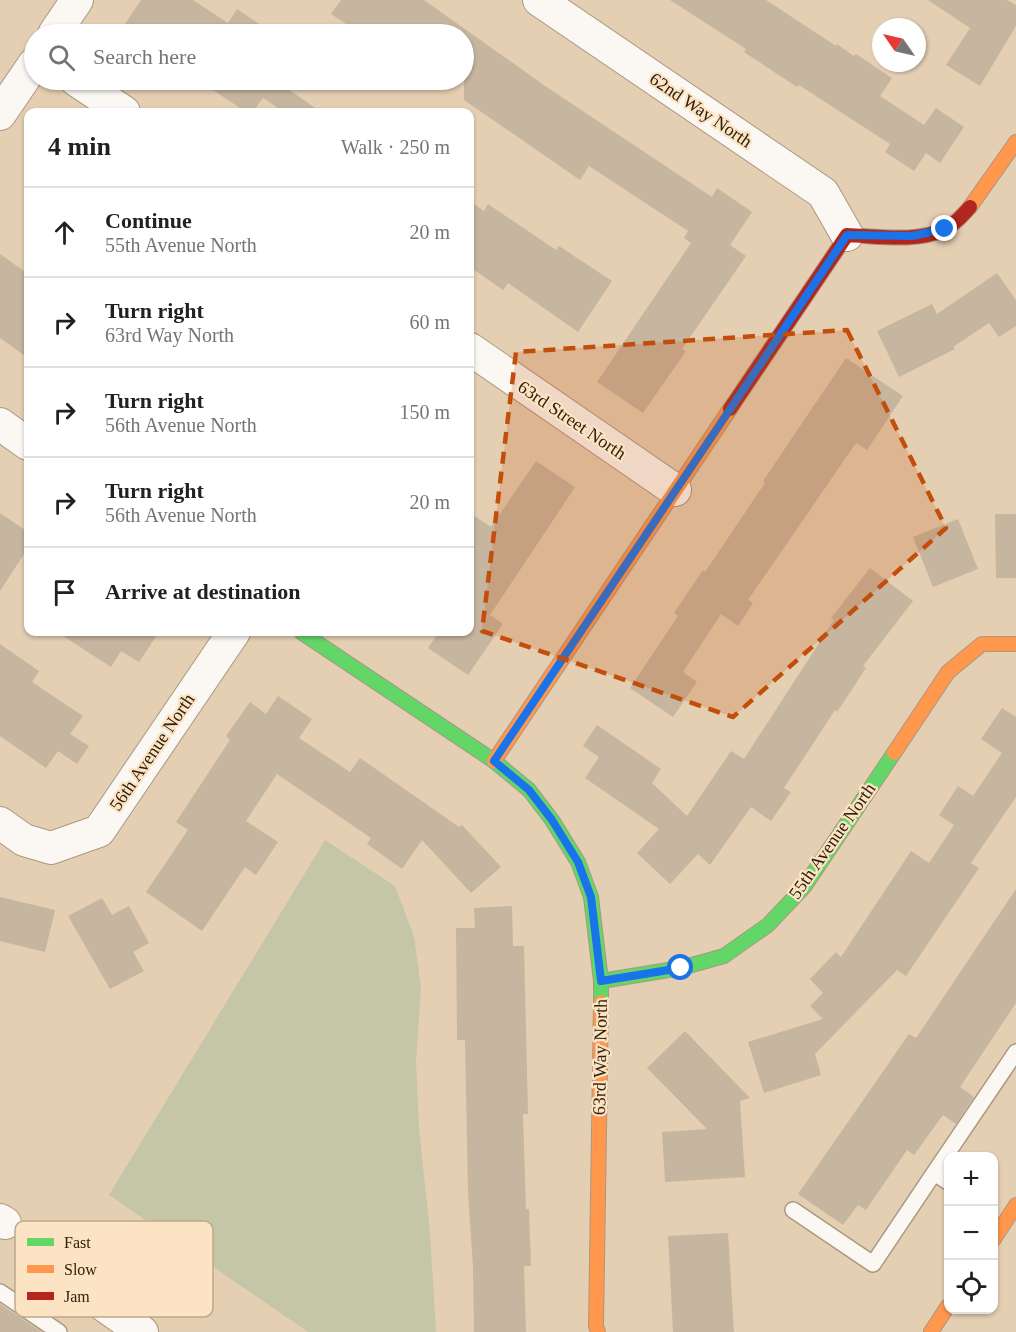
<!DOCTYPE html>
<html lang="en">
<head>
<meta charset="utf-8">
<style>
	body { margin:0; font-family:Georgia,serif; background:#f2f2f2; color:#202124 }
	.controls { position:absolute; right:18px; bottom:18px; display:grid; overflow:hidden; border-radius:12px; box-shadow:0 2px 4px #0004 }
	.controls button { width:54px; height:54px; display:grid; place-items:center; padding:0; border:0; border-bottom:2px solid #e0e0e0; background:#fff; color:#202124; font:30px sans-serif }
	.compass { position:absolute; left:872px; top:18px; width:54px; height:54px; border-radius:50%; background:#fff; box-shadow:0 2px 4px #0004; rotate:304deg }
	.stop { position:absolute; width:18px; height:18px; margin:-14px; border:4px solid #1a73e8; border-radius:50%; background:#fff }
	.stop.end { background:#1a73e8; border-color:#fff; box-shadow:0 2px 6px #0008 }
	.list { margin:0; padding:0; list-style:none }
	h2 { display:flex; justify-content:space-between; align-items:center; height:78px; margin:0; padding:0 24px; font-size:26px }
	h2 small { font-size:20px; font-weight:400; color:#757577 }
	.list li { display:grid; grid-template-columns:39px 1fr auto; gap:18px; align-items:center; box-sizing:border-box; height:90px; padding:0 24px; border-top:2px solid #e0e0e0 }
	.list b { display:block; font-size:22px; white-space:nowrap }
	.list p { margin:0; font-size:20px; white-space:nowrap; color:#757577 }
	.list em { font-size:20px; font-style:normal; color:#757577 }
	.icon { flex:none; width:33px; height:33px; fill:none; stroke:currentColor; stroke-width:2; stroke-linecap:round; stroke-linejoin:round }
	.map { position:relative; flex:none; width:1016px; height:1332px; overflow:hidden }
	.search { position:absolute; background:#fff; box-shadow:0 2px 4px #0004; left:24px; top:24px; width:450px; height:66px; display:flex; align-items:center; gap:15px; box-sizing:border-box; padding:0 21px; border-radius:33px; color:#757577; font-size:22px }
	.panel { position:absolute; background:#fff; box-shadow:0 2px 4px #0004; left:24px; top:108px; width:450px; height:528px; border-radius:12px }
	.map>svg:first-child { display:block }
	.green { fill:#c5c6a8 }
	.building { fill:#c6b59f }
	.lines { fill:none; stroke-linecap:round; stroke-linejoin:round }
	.lane-casing { stroke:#a99882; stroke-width:18 }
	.street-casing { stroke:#a99882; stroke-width:34 }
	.fast-casing { stroke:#a99882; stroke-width:16 }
	.slow-casing { stroke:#a99882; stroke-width:16 }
	.jam-casing { stroke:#a99882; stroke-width:16 }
	.lane { stroke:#fbf8f4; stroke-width:15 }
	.street { stroke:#fbf8f4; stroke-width:32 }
	.fast { stroke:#63d668; stroke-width:14 }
	.slow { stroke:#ff974d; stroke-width:14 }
	.jam { stroke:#b3261e; stroke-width:14 }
	.route { stroke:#1a73e8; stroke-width:8 }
	.marked { fill:#c34e0c; fill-opacity:0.2; stroke:#c34e0c; stroke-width:4.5; stroke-dasharray:12 8; stroke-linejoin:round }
	.labels { text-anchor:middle; stroke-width:4.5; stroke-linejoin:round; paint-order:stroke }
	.street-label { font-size:18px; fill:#30210c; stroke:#fbe3c3 }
	.key { fill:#fbe3c3; stroke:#bea98c; stroke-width:1.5 }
	.key-label { font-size:16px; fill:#30210c }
</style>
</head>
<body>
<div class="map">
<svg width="1016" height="1332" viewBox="0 0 1016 1332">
	<rect width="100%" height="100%" fill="#e5cfb3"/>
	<path class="green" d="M325 840 395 886 414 936 421 989 416 1061 419 1128 430 1232 436 1332H308L109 1195Z"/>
	<path class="building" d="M141 0H193L228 23 237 9 274 34H118Z
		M341 0H424L548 88 712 197 717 188 752 212 730 245 746 256 682 349 686 351 643 413 597 382 691 243 684 238 688 231 589 166 580 180 464 100V34H361L331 14Z
		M670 0H766L836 46 837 44 854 56 856 54 892 78 880 96 924 125 936 108 964 127 940 163 926 153 914 171 885 152 890 144 799 85 797 87 744 52 746 49Z
		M928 0H1007L1016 5V26L980 86 946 65 970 28Z
		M198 80H275L321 112H284L263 98 253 112H246Z
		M470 201 484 211 488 204 556 250 559 246 612 281 578 332 508 283 503 290 470 267Z
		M0 254 28 274V358L0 338Z
		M997 273 1016 300V326L999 337 989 323 953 347 955 349 899 377 877 331 932 304 937 314Z
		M846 358 903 396 867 450 856 443 748 600 753 603 738 626 721 614 683 672 697 682 673 717 630 688 678 616 674 613 703 570 705 572 765 483 763 481Z
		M536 461 575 487 490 615 503 624 468 675 428 648 439 632H470V513L491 527Z
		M0 513 28 532V548L0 591Z
		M995 514H1016V578H996Z
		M958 519 978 569 933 587 913 537Z
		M870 568 913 601 863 666 866 668 837 712 835 710 784 788 791 792 771 821 751 807 710 865 698 854 670 884 637 853 659 829 585 778 599 757 583 746 597 725 661 769 652 783 687 816 731 751 744 759 834 620 831 618Z
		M57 632H159L139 662 121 651 111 667Z
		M0 644 39 671 32 682 83 716 70 734 89 746 77 764 58 751 46 768 0 736Z
		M278 696 312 719 299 738 350 772 360 758 459 827 462 825 501 867 471 893 422 840 402 869 367 844 371 838 277 774 246 821 278 842 256 875 245 867 202 931 146 892 188 830 176 822 230 740 226 736 250 702 266 714Z
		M1002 708 1016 717V797L971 863 979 868 906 976 897 970 815 1054 821 1075 764 1093 748 1042 823 1019 810 1006 823 993 810 979 836 952 841 957 911 851 929 863 954 825 939 815 958 786 973 796 1002 753 981 739Z
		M1016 889V1003L960 1087 974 1097 956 1124 943 1115 914 1155 907 1150 866 1210 858 1205 843 1225 798 1194 909 1034 916 1038Z
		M0 897 55 910 45 952 0 941Z
		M102 898 112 915 129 906 149 943 133 952 144 971 110 989 68 916Z
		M512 906 513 946H524L528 1114H523L526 1209H529L531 1266H524L526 1332H474L473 1268 468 1193 465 1040H457L456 928H475L474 908Z
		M685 1031 750 1098 740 1101 745 1177 665 1182 662 1132 707 1129 647 1068Z
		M728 1233 734 1332H673L668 1236Z
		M0 1304 42 1332H0Z"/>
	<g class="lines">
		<defs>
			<path id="lane" d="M948 1182 934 1173 1016 1052
				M793 1210 873 1264 934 1173
				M0 1292 59 1332"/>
			<path id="street" d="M539 0 823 193 847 235
				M54 34 77 0
				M76 80 124 112
				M0 114 34 64
				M470 349 675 490
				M0 424 28 444
				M0 823 24 840 51 848 99 831 234 632
				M0 1220 5 1223
				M99 1302 142 1332"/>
			<path id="fast" d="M301 632 494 761 529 790 552 820 578 862 591 897 601 981V1002
				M601 981 681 968 724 956 768 925 804 887 894 753"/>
			<path id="slow" d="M970 207 1016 142
				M894 753 948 672 982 644H1016
				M494 761 730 409
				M994 1239 1016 1205
				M598 1332 596 1326 601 1002
				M931 1332 948 1306"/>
			<path id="jam" d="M730 409 847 235C877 236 917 243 945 229 955 224 962 216 970 207"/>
		</defs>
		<use href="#lane" class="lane-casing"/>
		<use href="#street" class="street-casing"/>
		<use href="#fast" class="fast-casing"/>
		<use href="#slow" class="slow-casing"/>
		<use href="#jam" class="jam-casing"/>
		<use href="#lane" class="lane"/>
		<use href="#street" class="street"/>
		<use href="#fast" class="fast"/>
		<use href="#slow" class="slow"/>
		<use href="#jam" class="jam"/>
	</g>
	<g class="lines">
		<path class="route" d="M681 968 601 981 591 897 578 862 552 820 529 790 494 761 847 235 912 236 945 229"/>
	</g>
	<path class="marked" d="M847 330 946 528 733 717 482 631 516 352Z"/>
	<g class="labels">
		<g class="street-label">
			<text transform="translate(701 110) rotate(34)" y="6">62nd Way North</text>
			<text transform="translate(572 420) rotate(34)" y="6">63rd Street North</text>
			<text transform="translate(152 752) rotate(-56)" y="6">56th Avenue North</text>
			<text transform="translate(832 841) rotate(-55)" y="6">55th Avenue North</text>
			<text transform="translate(600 1057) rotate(-89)" y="6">63rd Way North</text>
		</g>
	</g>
	<rect x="15" y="1221" width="198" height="96" rx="9" class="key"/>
	<rect x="27" y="1238" width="27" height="8" fill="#63d668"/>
	<rect x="27" y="1265" width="27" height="8" fill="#ff974d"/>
	<rect x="27" y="1292" width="27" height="8" fill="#b3261e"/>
	<g class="key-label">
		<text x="64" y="1248">Fast</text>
		<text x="64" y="1275">Slow</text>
		<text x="64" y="1302">Jam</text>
	</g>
</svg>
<div class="controls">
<button>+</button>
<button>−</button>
<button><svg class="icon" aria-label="locate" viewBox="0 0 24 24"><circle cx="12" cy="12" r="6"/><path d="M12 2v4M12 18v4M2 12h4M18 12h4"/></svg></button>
</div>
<svg class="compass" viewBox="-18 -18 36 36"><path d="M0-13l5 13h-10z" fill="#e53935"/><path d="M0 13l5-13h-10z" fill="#757577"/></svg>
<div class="stop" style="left:681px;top:968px"></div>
<div class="stop end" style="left:945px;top:229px"></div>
<div class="search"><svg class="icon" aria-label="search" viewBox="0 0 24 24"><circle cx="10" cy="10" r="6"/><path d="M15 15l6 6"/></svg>Search here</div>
<section class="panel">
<h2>4 min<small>Walk · 250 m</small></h2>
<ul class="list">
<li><svg class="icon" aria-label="ahead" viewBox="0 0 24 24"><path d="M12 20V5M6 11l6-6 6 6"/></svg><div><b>Continue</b><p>55th Avenue North</p></div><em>20 m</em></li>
<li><svg class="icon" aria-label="right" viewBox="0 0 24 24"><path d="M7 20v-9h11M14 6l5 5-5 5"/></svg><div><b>Turn right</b><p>63rd Way North</p></div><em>60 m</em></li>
<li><svg class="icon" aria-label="right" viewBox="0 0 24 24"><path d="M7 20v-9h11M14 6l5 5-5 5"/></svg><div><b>Turn right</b><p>56th Avenue North</p></div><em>150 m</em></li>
<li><svg class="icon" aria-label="right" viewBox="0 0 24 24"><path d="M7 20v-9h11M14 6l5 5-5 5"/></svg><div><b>Turn right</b><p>56th Avenue North</p></div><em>20 m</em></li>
<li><svg class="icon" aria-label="arrive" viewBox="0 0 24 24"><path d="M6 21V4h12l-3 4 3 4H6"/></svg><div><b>Arrive at destination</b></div></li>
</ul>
</section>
</div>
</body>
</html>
